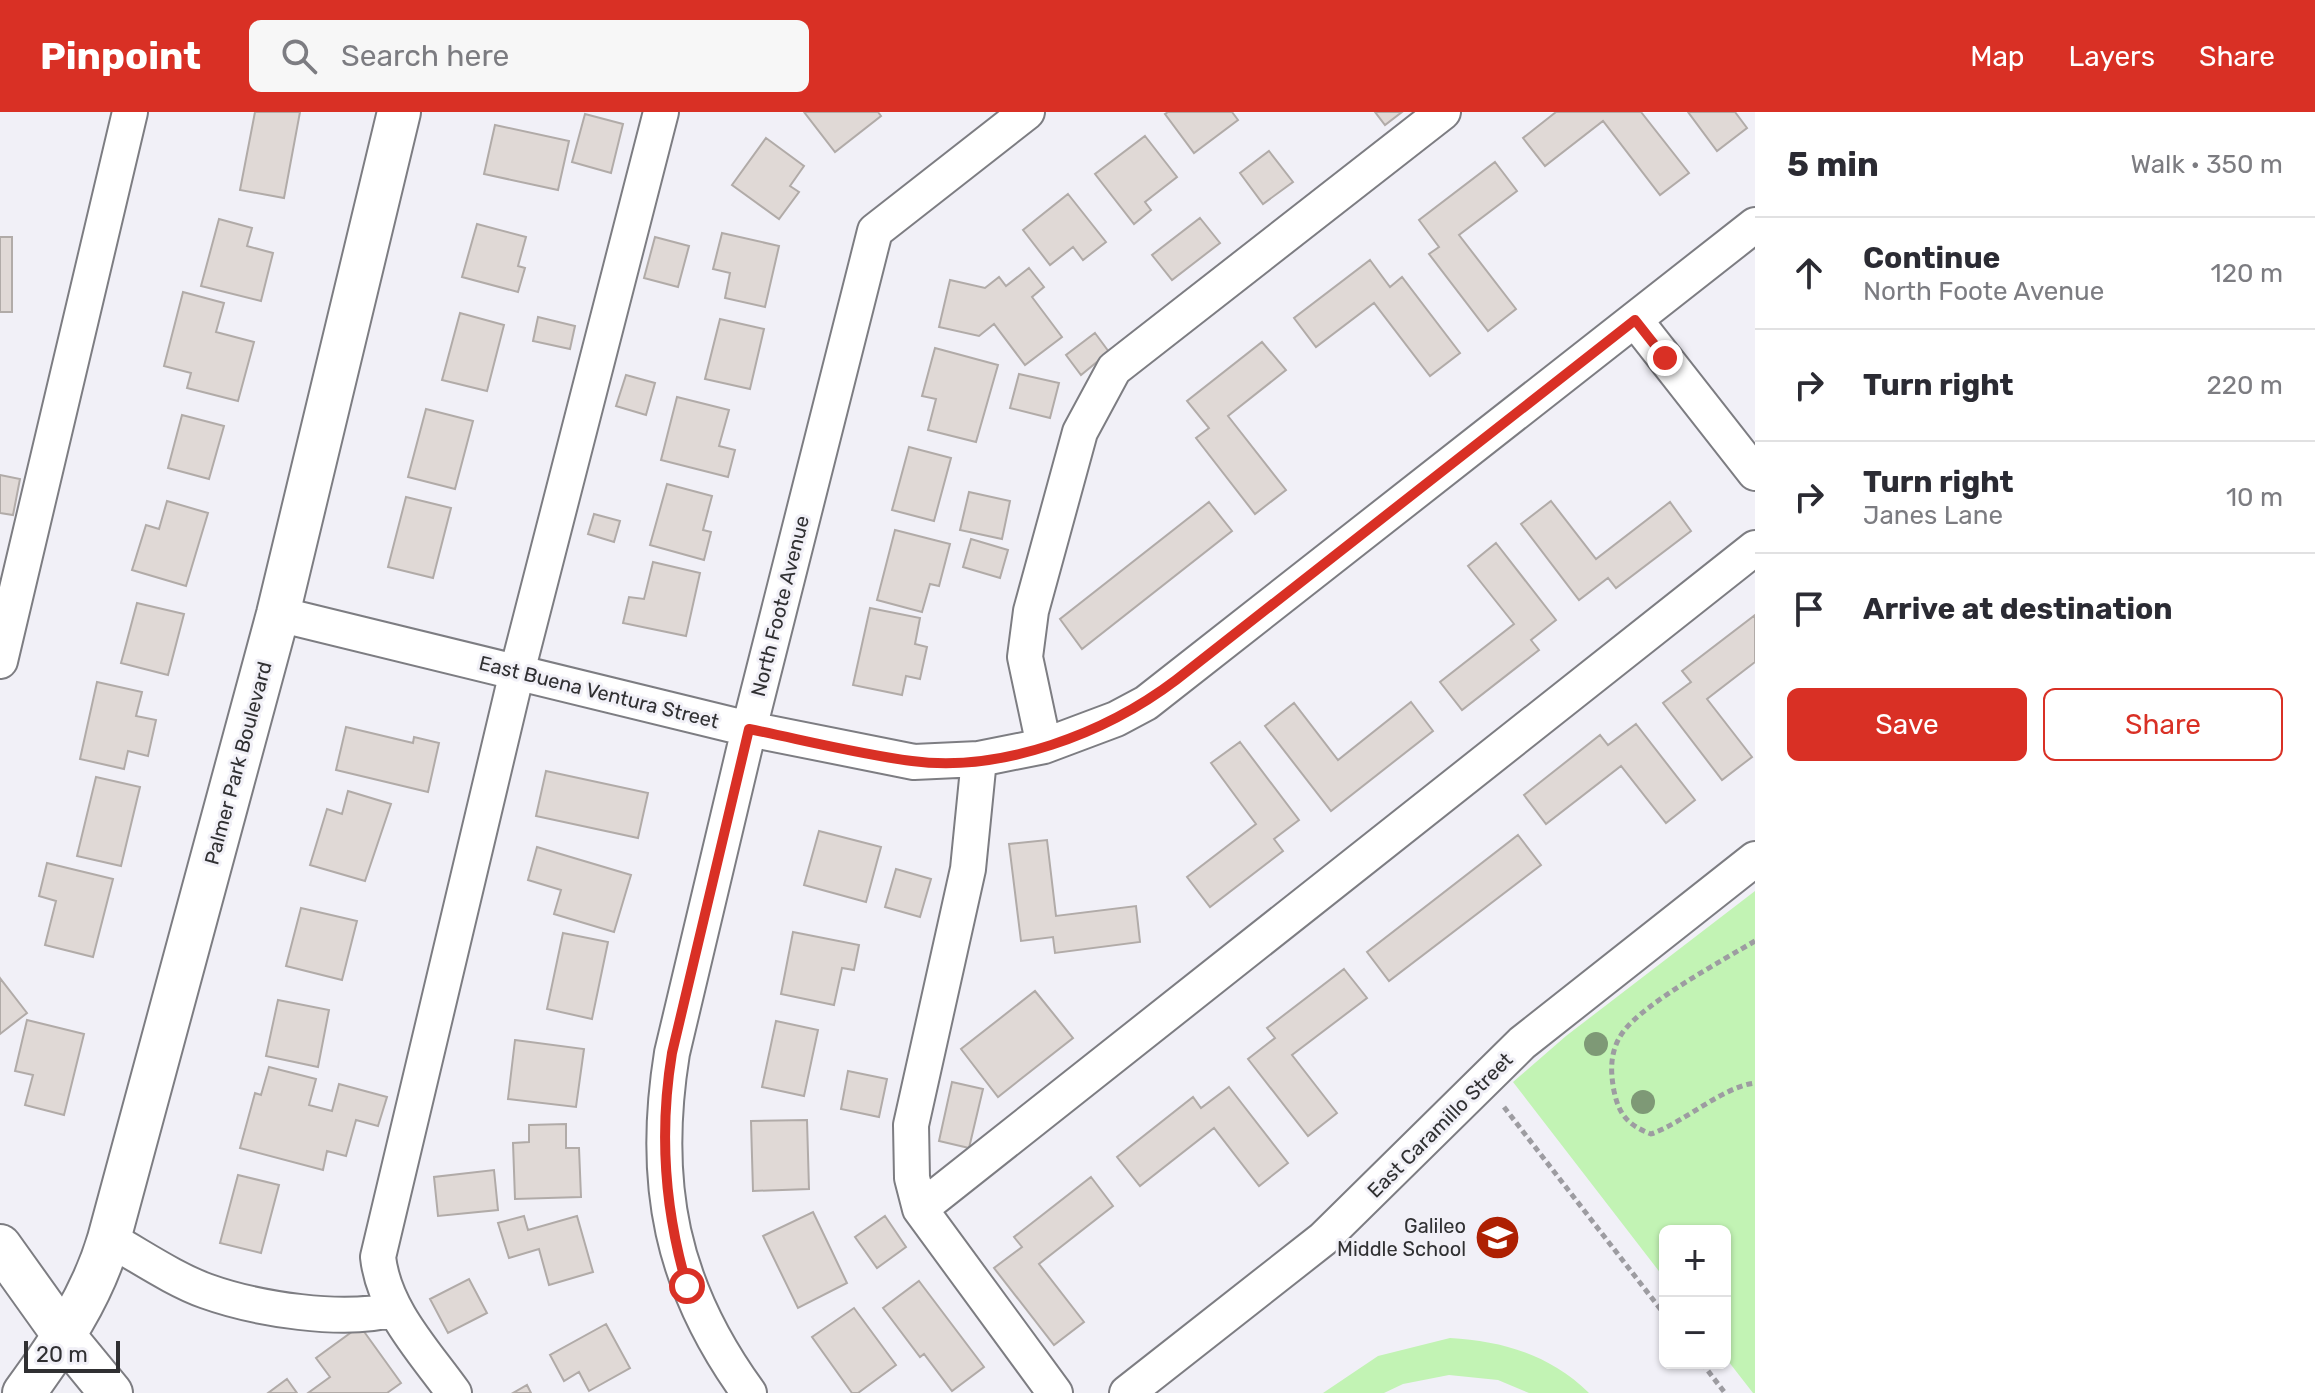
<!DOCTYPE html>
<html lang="en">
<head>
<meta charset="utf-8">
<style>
	body { margin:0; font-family:Rubik,sans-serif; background:#f7f7f7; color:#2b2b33 }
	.controls { position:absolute; right:24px; bottom:24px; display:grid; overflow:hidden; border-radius:12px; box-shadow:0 2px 6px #0004 }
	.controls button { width:72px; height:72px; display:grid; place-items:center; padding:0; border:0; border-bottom:2px solid #e1e1e2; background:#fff; color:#2b2b33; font:40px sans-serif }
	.scale { position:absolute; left:24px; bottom:20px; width:96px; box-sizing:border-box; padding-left:8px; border:4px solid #303032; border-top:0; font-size:22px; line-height:28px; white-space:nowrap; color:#303032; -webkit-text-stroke:6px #f1f0f7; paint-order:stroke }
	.stop { position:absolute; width:24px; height:24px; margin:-18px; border:6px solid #d93025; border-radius:50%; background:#fff }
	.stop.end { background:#d93025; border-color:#fff; box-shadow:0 2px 8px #0008 }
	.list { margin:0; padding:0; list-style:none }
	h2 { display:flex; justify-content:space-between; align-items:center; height:104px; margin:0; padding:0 32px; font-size:34px }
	h2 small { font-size:26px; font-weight:400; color:#7c7c81 }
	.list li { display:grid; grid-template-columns:52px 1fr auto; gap:24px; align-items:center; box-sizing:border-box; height:112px; padding:0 32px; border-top:2px solid #e1e1e2 }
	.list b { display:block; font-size:30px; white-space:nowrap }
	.list p { margin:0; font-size:26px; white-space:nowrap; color:#7c7c81 }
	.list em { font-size:26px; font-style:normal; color:#7c7c81 }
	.actions { display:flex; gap:16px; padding:24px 32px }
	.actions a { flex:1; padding:18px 0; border:2px solid #d93025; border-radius:12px; text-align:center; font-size:28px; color:#d93025 }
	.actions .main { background:#d93025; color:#fff }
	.icon { flex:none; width:44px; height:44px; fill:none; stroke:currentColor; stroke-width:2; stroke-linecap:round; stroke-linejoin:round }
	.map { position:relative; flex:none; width:1755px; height:1281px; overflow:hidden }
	header { display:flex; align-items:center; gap:48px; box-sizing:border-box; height:112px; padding:0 40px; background:#d93025; color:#fff }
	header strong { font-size:38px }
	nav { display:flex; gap:44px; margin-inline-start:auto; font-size:28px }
	.search { width:560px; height:72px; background:#f7f7f7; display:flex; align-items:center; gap:20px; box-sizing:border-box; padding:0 28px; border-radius:12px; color:#7c7c81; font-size:30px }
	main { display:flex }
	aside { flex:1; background:#fff }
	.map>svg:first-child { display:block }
	.green { fill:#c2f3b4 }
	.building { fill:#e0d9d6; stroke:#b1aba8; stroke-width:2 }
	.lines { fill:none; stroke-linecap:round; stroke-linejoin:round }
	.minor-casing { stroke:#7d7d82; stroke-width:38 }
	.major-casing { stroke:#7d7d82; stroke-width:46 }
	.path { stroke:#9d9ca1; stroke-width:5; stroke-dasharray:6 4; stroke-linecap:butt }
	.minor { stroke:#fff; stroke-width:34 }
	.major { stroke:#fff; stroke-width:42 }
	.tree { fill:#7e9976 }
	.route { stroke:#d93025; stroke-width:10 }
	.labels { text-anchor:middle; stroke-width:6; stroke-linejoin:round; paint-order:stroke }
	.street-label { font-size:20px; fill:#303032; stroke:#f1f0f7 }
	.poi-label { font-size:20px; fill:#303032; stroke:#f1f0f7; text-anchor:end }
</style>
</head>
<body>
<header>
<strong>Pinpoint</strong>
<div class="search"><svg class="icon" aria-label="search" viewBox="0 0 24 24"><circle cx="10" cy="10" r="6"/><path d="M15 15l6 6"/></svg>Search here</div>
<nav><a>Map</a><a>Layers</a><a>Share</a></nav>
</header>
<main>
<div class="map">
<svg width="1755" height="1281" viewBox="0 0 1755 1281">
	<rect width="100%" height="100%" fill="#f1f0f7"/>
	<path class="green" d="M1755 779V1281H1753L1725 1245V1119H1665V1167L1513 970 1566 924Z
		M1450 1226C1503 1229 1550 1243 1589 1281H1529L1498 1268 1449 1263 1403 1272 1384 1281H1323L1378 1244Z"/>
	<path class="building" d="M255 0H300L284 86 240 78Z
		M804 0H878L881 4 835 40Z
		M1168 0H1232L1238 8 1194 41 1165 2Z
		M1375 0H1402L1385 13Z
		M1556 0H1641L1689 61 1660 83 1603 9 1545 54 1523 26Z
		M1688 0H1735L1747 16 1717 39Z
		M585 2 623 12 611 61 572 50Z
		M495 13 569 29 558 78 484 62Z
		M1145 24 1177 65 1145 90 1151 98 1134 112 1095 62Z
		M766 26 804 54 790 74 799 80 779 107 732 73Z
		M1269 39 1293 70 1263 92 1240 61Z
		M1495 50 1517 79 1459 123 1516 197 1488 219 1429 142 1439 135 1419 108Z
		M1068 82 1106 130 1083 148 1073 135 1050 153 1023 118Z
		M1200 106 1220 131 1172 168 1152 143Z
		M219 107 252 116 247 134 273 141 261 189 201 174Z
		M477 112 526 125 518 154 525 156 518 180 462 165Z
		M722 121 779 134 765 195 725 186 730 161 713 157Z
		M0 125H12V200H0Z
		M655 125 689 134 678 175 644 166Z
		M1370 148 1390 175 1402 165 1460 241 1430 264 1374 191 1316 235 1294 206Z
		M1029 156 1044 175 1032 185 1062 225 1025 253 994 212 979 224 939 215 950 168 985 176 999 165 1006 174Z
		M183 180 224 191 216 220 254 230 238 289 187 276 191 261 164 254Z
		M460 201 504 213 487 279 442 268Z
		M538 205 575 214 570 237 533 229Z
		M720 207 764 217 750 277 705 267Z
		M1095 221 1109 240 1081 263 1066 243Z
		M1262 230 1286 258 1228 304 1286 378 1255 402 1196 326 1209 316 1187 289Z
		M935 236 998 253 976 330 928 318 936 287 922 284Z
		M1019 262 1059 271 1050 306 1010 296Z
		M626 263 655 271 646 303 616 294Z
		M677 285 729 298 719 334 735 338 728 365 661 348Z
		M426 297 473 309 455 377 408 365Z
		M182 303 224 314 209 367 168 356Z
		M909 335 951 346 934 409 892 398Z
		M0 363 20 367 13 403 0 401Z
		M667 372 712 384 703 418 711 420 704 448 650 433Z
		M969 380 1010 389 1002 427 960 418Z
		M406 385 451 396 433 466 388 455Z
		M167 389 208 401 186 474 132 458 146 413 159 417Z
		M1551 389 1596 447 1670 390 1691 419 1616 476 1608 466 1579 488 1521 412Z
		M1209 390 1232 419 1082 537 1060 507Z
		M594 402 620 409 614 430 588 422Z
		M895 418 950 432 939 474 930 472 922 500 877 488Z
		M971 427 1008 438 1000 466 963 455Z
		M1496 431 1556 508 1531 528 1539 538 1462 598 1440 570 1514 512 1468 454Z
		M653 450 700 461 686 524 623 511 629 485 644 487Z
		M137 491 184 502 168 563 121 551Z
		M870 496 920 506 915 532 927 535 920 567 906 564 902 583 853 573Z
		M1755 503V550L1707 587 1752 645 1722 668 1663 591 1691 570 1682 559Z
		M97 570 142 580 136 604 156 608 148 644 128 639 124 657 80 647Z
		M1411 590 1433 619 1331 699 1265 614 1294 591 1338 648Z
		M1636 612 1695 688 1666 711 1621 654 1546 712 1524 683 1600 623 1608 633Z
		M346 615 413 631 414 625 439 631 428 680 336 658Z
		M1240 630 1299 708 1274 727 1283 739 1210 795 1187 765 1256 712 1211 651Z
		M546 659 648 681 638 726 536 704Z
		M96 665 140 675 121 754 77 744Z
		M348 679 391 692 365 769 310 753 327 697 342 702Z
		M819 719 881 735 866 790 804 773Z
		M1518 723 1541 753 1389 869 1367 840Z
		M1047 728 1056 804 1136 794 1140 830 1055 841 1053 825 1021 829 1009 732Z
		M537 735 631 763 614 820 554 802 561 778 528 768Z
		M47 751 113 767 93 845 45 833 56 789 39 784Z
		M896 757 931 767 920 805 885 795Z
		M301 796 357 809 342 868 286 854Z
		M793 820 859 833 854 858 842 856 834 893 781 882Z
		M563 821 608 830 592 907 547 897Z
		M1344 857 1367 886 1292 943 1337 1001 1308 1024 1248 947 1275 926 1267 916Z
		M0 866 27 901 0 922Z
		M1035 879 1073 926 998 985 961 937Z
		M278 888 329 898 318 955 266 944Z
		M27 908 84 922 64 1003 25 993 33 963 15 959Z
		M776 909 818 918 804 984 762 975Z
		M515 928 584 937 576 995 508 987Z
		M269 955 316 967 309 993 332 999 339 972 387 985 378 1014 356 1008 346 1044 327 1039 323 1058 240 1036 255 981 261 983Z
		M848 959 887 967 879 1005 841 997Z
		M952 970 983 977 969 1036 939 1029Z
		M1229 975 1288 1051 1259 1074 1214 1016 1140 1074 1117 1045 1193 985 1201 996Z
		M807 1008 809 1077 753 1079 751 1009Z
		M566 1012V1036H579L581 1085 515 1087 513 1031 529 1030V1013Z
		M494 1058 498 1098 438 1104 434 1065Z
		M238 1063 279 1073 261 1141 220 1131Z
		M1091 1065 1113 1094 1039 1152 1084 1210 1054 1233 994 1156 1022 1135 1014 1125Z
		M813 1100 847 1171 798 1196 763 1124Z
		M524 1104 528 1118 577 1104 593 1160 549 1173 539 1137 509 1146 498 1111Z
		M885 1104 906 1135 877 1156 855 1125Z
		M469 1167 487 1201 448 1221 430 1187Z
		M919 1169 984 1255 952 1279 924 1242 920 1245 883 1196Z
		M854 1196 896 1253 858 1281H852L812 1225Z
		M606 1212 630 1256 589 1279 579 1260 564 1269 550 1243Z
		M360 1214 401 1271 387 1281H308L330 1265 316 1246Z
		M287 1267 297 1281H268Z
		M527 1273 531 1281H513Z"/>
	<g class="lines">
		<defs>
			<path id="minor" d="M1635 208 1755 361
				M278 502 749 617 914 650 979 647 1044 634 1116 607 1146 591 1755 113
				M0 549 130 0
				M1044 634 1025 545 1031 499 1080 320 1114 257 1443 0
				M979 647 968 757 911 1013 912 1066 920 1097 1055 1281
				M920 1097 1755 436
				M109 1127C140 1144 173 1167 206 1179 256 1197 344 1211 394 1197
				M454 1281C424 1239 384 1198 378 1145L517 560 661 0
				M749 1281C671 1174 651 1071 672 941L749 617 875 119 1027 0
				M1127 1281 1323 1127 1522 931 1755 747"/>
			<path id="major" d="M0 1134 65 1225 111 1281
				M24 1281C59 1233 92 1185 109 1127L278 502 399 0"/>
		</defs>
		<use href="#minor" class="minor-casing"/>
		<use href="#major" class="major-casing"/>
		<path class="path" d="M1755 829C1723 848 1644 891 1623 920 1610 938 1610 958 1614 979 1619 1003 1628 1013 1651 1022 1685 1010 1722 975 1755 971
			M1504 995 1665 1203
			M1702 1251 1725 1281"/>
		<use href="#minor" class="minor"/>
		<use href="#major" class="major"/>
	</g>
	<g class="tree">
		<circle cx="1596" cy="932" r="12"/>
		<circle cx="1643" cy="990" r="12"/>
	</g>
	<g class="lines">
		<path class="route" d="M687 1174C664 1096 659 1020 672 941L749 617C803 628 858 642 912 649 1002 661 1106 621 1176 568L1635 208 1665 246"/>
	</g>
	<defs>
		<symbol id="school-disc" viewBox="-11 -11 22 22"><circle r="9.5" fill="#ae2002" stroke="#f1f0f7"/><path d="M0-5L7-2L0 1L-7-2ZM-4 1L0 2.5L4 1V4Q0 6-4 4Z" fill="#fff"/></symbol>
	</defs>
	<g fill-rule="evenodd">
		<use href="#school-disc" x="1472" y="1100" width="51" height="51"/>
	</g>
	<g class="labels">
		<g class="street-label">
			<text transform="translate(780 494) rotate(-76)" y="7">North Foote Avenue</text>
			<text transform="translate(599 580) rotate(14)" y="7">East Buena Ventura Street</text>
			<text transform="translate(238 651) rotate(-75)" y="7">Palmer Park Boulevard</text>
			<text transform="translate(1440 1013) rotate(-45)" y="7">East Caramillo Street</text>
		</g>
		<g class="poi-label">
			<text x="1466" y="1121">Galileo<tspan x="1466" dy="23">Middle School</tspan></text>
		</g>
	</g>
</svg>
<div class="controls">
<button>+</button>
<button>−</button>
</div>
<div class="scale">20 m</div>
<div class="stop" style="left:687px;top:1174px"></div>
<div class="stop end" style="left:1665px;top:246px"></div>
</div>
<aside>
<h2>5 min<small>Walk · 350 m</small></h2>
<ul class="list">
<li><svg class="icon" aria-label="ahead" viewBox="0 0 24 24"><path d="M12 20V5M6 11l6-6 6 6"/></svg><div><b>Continue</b><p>North Foote Avenue</p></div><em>120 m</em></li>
<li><svg class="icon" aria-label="right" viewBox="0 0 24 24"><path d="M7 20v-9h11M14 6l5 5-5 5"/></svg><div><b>Turn right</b></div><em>220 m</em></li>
<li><svg class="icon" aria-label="right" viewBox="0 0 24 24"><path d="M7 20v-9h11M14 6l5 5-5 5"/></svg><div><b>Turn right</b><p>Janes Lane</p></div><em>10 m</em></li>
<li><svg class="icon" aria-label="arrive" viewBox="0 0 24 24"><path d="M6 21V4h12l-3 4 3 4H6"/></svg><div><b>Arrive at destination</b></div></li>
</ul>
<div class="actions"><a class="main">Save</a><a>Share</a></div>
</aside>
</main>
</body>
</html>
